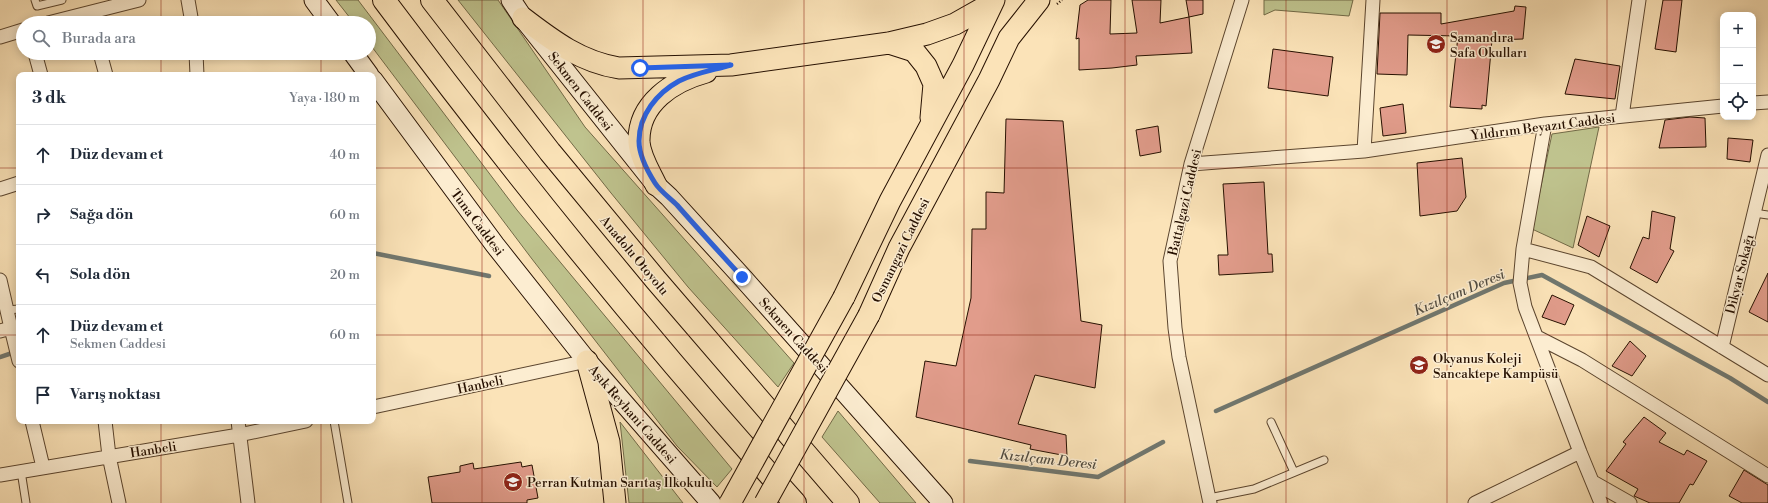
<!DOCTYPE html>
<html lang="tr">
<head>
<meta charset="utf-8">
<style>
	body { margin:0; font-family:"Libre Bodoni",serif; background:#f6f6f7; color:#1f2937 }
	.controls { position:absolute; right:12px; top:12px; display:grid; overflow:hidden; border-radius:8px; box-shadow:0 2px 10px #0003 }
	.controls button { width:36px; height:36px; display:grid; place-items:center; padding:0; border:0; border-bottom:1px solid #e0e1e3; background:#fff; color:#1f2937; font:20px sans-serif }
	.stop { position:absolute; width:12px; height:12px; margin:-9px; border:3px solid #2563eb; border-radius:50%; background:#fff }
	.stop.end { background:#2563eb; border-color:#fff; box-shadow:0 1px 4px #0008 }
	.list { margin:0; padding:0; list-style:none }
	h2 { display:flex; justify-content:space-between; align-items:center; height:52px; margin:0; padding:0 16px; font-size:17px }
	h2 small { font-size:13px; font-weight:400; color:#747a83 }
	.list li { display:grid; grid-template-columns:26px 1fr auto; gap:12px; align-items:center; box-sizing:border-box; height:60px; padding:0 16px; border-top:1px solid #e0e1e3 }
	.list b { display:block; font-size:15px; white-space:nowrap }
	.list p { margin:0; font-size:13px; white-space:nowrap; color:#747a83 }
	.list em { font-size:13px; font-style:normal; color:#747a83 }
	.icon { flex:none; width:22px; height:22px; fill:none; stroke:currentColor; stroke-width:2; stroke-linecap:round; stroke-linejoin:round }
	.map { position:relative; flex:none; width:1768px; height:503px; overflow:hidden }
	.search { position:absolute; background:#fff; box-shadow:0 2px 10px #0003; left:16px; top:16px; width:360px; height:44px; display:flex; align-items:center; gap:10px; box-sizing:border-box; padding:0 14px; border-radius:22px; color:#747a83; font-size:15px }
	.panel { position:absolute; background:#fff; box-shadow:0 2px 10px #0003; left:16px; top:72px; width:360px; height:352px; border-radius:8px }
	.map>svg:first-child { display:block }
	.green { fill:#bfc38e; stroke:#726a47 }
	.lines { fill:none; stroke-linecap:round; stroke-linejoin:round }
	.stream { stroke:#70776f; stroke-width:4.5 }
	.building { fill:#e19c8b; stroke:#261000 }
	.lane-casing { stroke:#5b452e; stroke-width:9 }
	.street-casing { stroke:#5b452e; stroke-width:15 }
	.secondary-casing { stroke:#261000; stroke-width:21 }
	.primary-casing { stroke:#261000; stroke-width:23 }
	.highway-casing { stroke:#261000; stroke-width:24 }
	.path { stroke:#261000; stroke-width:2.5; stroke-dasharray:1 2; stroke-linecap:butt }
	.lane { stroke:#fcedd1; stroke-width:7 }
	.street { stroke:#fcedd1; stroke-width:13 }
	.secondary { stroke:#fcedd1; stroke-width:19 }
	.primary { stroke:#fbe3b8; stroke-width:21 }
	.highway { stroke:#fbe3b8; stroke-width:22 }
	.primary-bridge-casing { stroke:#261000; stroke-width:23; stroke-linecap:butt }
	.primary-bridge { stroke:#fbe3b8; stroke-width:21 }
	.route { stroke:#2563eb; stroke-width:5 }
	.grid { fill:none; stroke:#8f2418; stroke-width:1; stroke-opacity:0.55 }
	.labels { text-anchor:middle; stroke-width:3; stroke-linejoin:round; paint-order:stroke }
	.poi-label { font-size:13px; fill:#261000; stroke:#fcedd1; text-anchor:start }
	.street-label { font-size:13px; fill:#261000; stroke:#fcedd1 }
	.water-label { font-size:14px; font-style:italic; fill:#514c41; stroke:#fcedd1 }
</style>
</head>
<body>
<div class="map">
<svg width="1768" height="503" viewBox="0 0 1768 503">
	<rect width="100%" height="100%" fill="#fbe3b8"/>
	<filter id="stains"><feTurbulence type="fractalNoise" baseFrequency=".005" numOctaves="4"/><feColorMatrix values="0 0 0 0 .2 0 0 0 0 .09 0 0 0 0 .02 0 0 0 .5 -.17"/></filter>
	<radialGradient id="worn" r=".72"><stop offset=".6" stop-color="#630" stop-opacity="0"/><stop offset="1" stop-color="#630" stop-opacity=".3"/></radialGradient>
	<path class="green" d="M336 0H358L517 210 732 469 717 487 677 446 532 259 369 43V23H354Z
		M458 0H498L585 127 794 363 778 387 688 287 611 193Z
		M1264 0H1353L1349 16 1275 10 1264 15Z
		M1599 127 1573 248 1532 229 1552 134Z
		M838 411 916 503H880L822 437Z
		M620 422 683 503H629Z"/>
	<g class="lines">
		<path class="stream" d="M373 253 489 276
			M0 357 15 352
			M1216 411 1504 283 1542 275 1730 378 1768 402
			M970 461 1098 477 1163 442"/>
	</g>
	<path class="building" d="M1088 0H1111L1110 34 1137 33 1132 0H1161L1160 23 1189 17 1192 53 1136 56 1137 65 1112 68 1079 70V38L1076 39 1080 5Z
		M1186 0H1203V14L1189 17Z
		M1663 0H1682L1676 52 1655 49Z
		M1515 6 1526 7 1523 39 1492 40 1486 106 1482 105V109L1450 107 1458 36 1408 35 1407 75 1377 74 1380 13H1441V24L1514 11Z
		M1273 49 1333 57 1328 96 1268 88Z
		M1575 59 1620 66 1615 99 1565 94Z
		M1403 104 1406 133 1383 136 1380 108Z
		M1690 117 1705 118 1706 147 1659 148 1665 120Z
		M1006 119 1063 121 1081 321 1102 325 1095 388 1035 375 1018 424 1066 435 1067 456 1030 449 1031 445 916 417 925 361 956 366 971 298 972 229H986V192L1004 193Z
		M1158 126 1161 152 1140 156 1136 130Z
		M1728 138 1753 140 1750 162 1727 159Z
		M1462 158 1466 197 1457 211 1420 216 1417 163Z
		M1264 182 1268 254H1272L1273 272 1219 275 1218 255H1228L1223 184Z
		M1652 211 1675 217 1670 249 1674 251 1657 283 1630 268 1643 237 1649 239Z
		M1587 216 1610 226 1599 257 1578 245Z
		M1768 273V322L1749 312Z
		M1552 295 1574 305 1565 325 1542 317Z
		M1630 341 1646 356 1632 376 1612 366Z
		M1644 417 1666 433 1659 442 1684 455 1687 450 1707 461 1693 485 1690 484 1679 503H1650L1634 496 1638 489 1606 471 1626 444 1623 442Z
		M521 462 522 467 532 465 538 498 527 500V503H432L428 477 460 472V466L473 463 474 469Z
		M1744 470 1768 485V503H1742L1729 496Z"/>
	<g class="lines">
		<defs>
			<path id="lane" d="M35 0 37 6 62 0
				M1754 213 1768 215
				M7 310 19 309
				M334 421 348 503
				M1271 422 1294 472
				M21 471 26 503
				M1209 498 1254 489 1324 460"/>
			<path id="street" d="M188 0 192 23
				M48 23 139 0
				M0 37 23 30
				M35 53 41 75
				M100 53 106 75
				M196 53 197 75
				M1753 103 1768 102
				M1622 116 1639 0
				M1364 151 1545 124 1723 106
				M1191 164 1364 151 1373 0
				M0 189 19 183
				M1523 249 1545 124
				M0 280 11 328 0 331
				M11 328 19 361
				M1537 337 1582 360 1768 476
				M1722 347 1768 155
				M373 407 587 361
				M32 421 43 467
				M105 421 109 456 119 503
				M238 421 248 503
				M0 475 239 435 306 421
				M1593 482 1630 503
				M1210 503 1179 357 1175 328 1170 261 1191 164 1242 0
				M1475 503 1580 452
				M1601 503 1580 452 1525 307 1520 283 1523 249 1591 267 1768 375"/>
			<path id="secondary" d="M314 0 331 23
				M511 0 523 18 656 185 669 197 742 277 943 503
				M353 53 369 75
				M373 80 495 245 587 361 711 503"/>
			<path id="primary" d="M523 18C553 41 581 62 619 68L731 65 889 43 927 34 955 24 992 3
				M889 43 914 51 926 66 934 84 931 118
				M656 185C650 172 640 157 639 142 638 103 673 81 706 72
				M844 297 890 201 963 65 994 0
				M869 315 899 248 989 80 1009 38 1039 0
				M587 361 609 442 615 503"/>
			<path id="highway" d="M384 0C514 174 650 342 795 503
				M432 0 550 152 656 280 848 503"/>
		</defs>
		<use href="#lane" class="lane-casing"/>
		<use href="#street" class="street-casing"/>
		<use href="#secondary" class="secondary-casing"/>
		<use href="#primary" class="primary-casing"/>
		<use href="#highway" class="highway-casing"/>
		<path class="path" d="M1057 4 1062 0"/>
		<use href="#lane" class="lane"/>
		<use href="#street" class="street"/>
		<use href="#secondary" class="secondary"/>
		<use href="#primary" class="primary"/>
		<use href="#highway" class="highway"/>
		<defs>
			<path id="primary-bridge" d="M730 503 844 297
				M765 503 869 315"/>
		</defs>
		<use href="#primary-bridge" class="primary-bridge-casing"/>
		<use href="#primary-bridge" class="primary-bridge"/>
	</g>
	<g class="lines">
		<path class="route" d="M640 68 731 65C714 70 695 73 679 81 657 93 639 115 639 141 639 155 648 172 655 183 660 191 670 198 677 205 698 229 720 253 742 277"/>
	</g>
	<path class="grid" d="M161 0V23M321 0V23M482 0V503M643 0V503M804 0V503M964 0V503M1125 0V503M1286 0V503M1447 0V503M1607 0V503M161 53V75M321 53V75M0 168H19M373 168H1768M0 335H19M373 335H1768M161 421V503M321 421V503"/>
	<defs>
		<symbol id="school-disc" viewBox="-11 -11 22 22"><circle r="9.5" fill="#8f2418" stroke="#fcedd1"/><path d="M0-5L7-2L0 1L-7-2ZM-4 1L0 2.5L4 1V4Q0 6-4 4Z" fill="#fff"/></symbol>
	</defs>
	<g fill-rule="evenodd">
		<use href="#school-disc" x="1425" y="33" width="22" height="22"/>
		<use href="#school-disc" x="1408" y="354" width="22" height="22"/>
		<use href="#school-disc" x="502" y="471" width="22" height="22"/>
	</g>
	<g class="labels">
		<g class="poi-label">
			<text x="1450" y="42">Samandıra<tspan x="1450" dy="15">Safa Okulları</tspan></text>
			<text x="1433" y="363">Okyanus Koleji<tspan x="1433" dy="15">Sancaktepe Kampüsü</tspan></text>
			<text x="527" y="487">Perran Kutman Sarıtaş İlkokulu</text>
		</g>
		<g class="street-label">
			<text transform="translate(581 91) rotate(52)" y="5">Sekmen Caddesi</text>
			<text transform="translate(1543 126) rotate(-7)" y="5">Yıldırım Beyazıt Caddesi</text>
			<text transform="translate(1184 202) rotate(-77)" y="5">Battalgazi Caddesi</text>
			<text transform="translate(478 222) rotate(53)" y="5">Tuna Caddesi</text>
			<text transform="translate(900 250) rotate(-64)" y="5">Osmangazi Caddesi</text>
			<text transform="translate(635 255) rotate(50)" y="5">Anadolu Otoyolu</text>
			<text transform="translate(1739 274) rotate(-76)" y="5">Dikyar Sokağı</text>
			<text transform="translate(794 335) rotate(48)" y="5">Sekmen Caddesi</text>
			<text transform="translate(480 384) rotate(-12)" y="5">Hanbeli</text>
			<text transform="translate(633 414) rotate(49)" y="5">Aşık Reyhani Caddesi</text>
			<text transform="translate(153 449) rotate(-9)" y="5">Hanbeli</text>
		</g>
		<g class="water-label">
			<text transform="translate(1459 292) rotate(-23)" y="5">Kızılçam Deresi</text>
			<text transform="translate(1048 459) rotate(6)" y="5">Kızılçam Deresi</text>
		</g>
	</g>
	<rect width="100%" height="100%" filter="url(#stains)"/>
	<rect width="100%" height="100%" fill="url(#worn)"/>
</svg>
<div class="controls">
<button>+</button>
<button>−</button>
<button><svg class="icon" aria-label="locate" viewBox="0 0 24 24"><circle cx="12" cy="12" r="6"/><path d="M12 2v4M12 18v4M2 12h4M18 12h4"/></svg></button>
</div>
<div class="stop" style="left:640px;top:68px"></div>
<div class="stop end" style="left:742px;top:277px"></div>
<div class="search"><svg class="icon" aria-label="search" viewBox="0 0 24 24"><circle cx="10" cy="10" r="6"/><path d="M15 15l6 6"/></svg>Burada ara</div>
<section class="panel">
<h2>3 dk<small>Yaya · 180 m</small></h2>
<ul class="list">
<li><svg class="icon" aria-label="ahead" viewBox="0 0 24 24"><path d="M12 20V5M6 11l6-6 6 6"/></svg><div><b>Düz devam et</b></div><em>40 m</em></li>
<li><svg class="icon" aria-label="right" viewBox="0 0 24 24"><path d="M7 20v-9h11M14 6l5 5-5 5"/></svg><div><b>Sağa dön</b></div><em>60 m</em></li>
<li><svg class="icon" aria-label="left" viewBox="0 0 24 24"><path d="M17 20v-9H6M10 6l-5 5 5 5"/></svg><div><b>Sola dön</b></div><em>20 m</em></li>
<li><svg class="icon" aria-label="ahead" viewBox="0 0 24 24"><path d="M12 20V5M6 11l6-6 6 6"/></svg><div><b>Düz devam et</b><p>Sekmen Caddesi</p></div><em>60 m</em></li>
<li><svg class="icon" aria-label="arrive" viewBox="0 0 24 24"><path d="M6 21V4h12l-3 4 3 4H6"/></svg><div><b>Varış noktası</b></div></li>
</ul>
</section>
</div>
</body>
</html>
